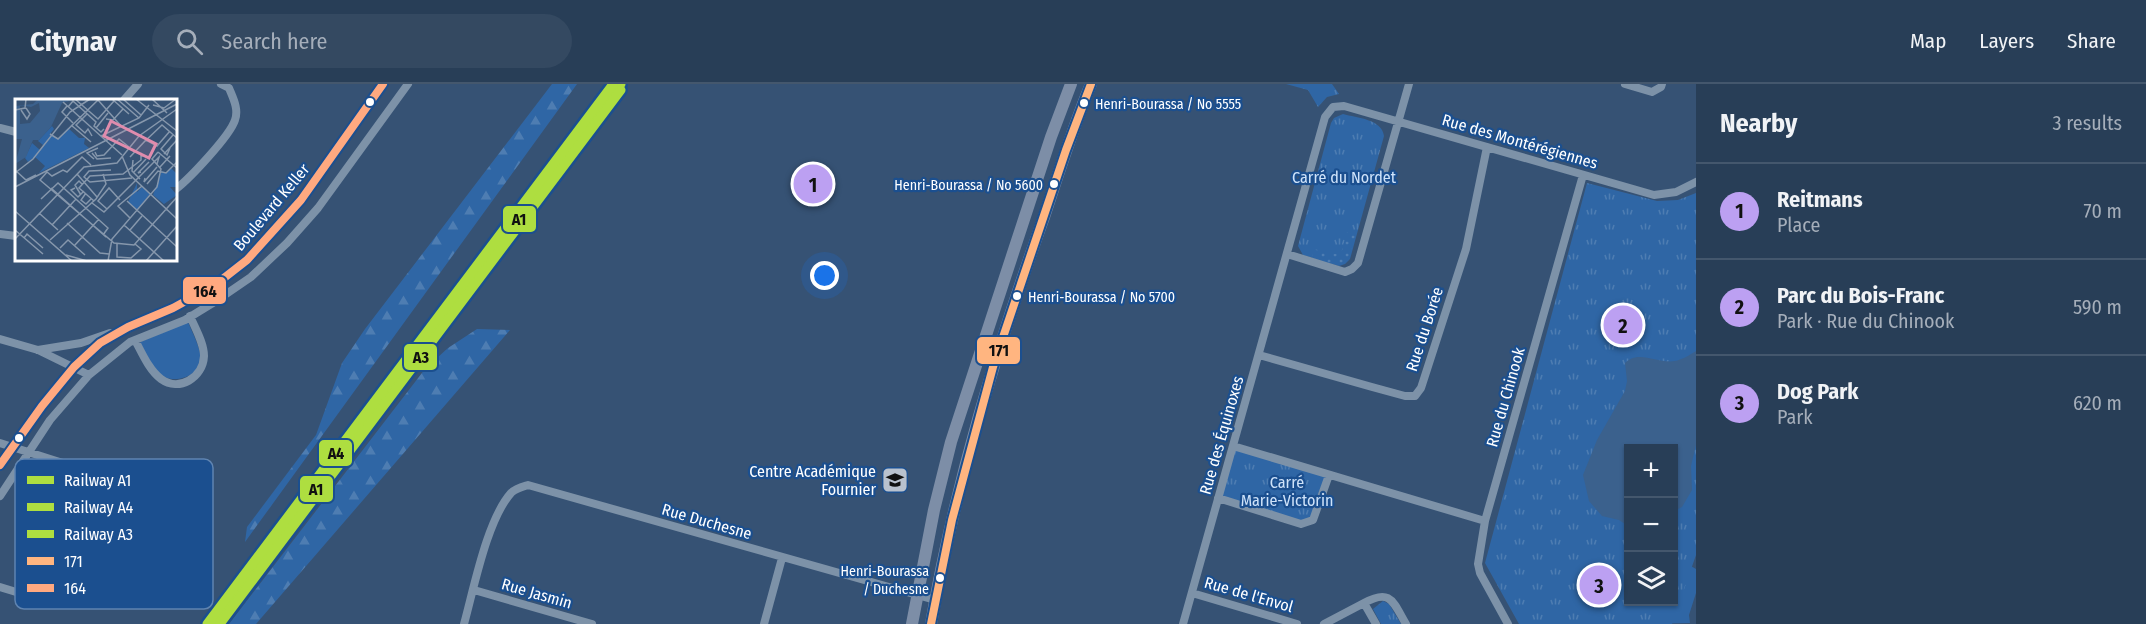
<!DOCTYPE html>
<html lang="en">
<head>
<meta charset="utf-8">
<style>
	body { margin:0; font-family:"Fira Sans Condensed",sans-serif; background:#344961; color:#f1f3f6 }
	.controls { position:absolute; right:18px; bottom:18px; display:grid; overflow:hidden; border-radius:0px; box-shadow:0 2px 4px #0004 }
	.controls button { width:54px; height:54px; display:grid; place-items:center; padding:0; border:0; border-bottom:2px solid #44576d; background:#283e57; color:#f1f3f6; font:30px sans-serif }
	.you { position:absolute; left:825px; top:192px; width:21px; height:21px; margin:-15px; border:4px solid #fff; border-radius:50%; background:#1a73e8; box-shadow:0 0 0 9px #1a73e833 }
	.badge { display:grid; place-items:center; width:39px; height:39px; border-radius:50%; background:#bca0f2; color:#111; font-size:20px; font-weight:700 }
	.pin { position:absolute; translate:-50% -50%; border:3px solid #fff; box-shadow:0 2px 6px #0006 }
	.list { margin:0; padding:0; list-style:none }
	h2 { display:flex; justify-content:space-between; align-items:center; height:78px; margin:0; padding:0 24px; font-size:26px }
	h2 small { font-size:20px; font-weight:400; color:#a5aeba }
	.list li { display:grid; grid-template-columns:39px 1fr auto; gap:18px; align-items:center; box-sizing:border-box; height:96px; padding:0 24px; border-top:2px solid #44576d }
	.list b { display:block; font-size:22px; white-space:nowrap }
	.list p { margin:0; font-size:20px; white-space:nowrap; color:#a5aeba }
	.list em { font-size:20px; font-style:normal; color:#a5aeba }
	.icon { flex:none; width:33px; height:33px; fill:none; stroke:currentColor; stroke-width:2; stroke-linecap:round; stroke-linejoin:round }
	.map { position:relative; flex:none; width:1696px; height:540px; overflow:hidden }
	header { display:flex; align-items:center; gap:36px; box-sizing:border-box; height:84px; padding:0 30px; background:#283e57; border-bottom:2px solid #44576d }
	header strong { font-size:28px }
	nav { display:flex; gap:33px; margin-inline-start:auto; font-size:21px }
	.search { width:420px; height:54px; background:#344961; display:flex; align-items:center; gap:15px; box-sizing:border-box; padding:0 21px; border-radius:33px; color:#a5aeba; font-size:22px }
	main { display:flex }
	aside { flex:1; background:#283e57 }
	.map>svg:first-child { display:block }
	.grass { fill:#2f66a5 }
	.forest { fill:url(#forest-firs) }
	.park { fill:url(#park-tufts); fill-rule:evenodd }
	.garden { fill:url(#garden-dots) }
	.water { fill:#3b618d }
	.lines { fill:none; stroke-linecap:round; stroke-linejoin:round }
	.minor { stroke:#7d92a8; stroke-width:8 }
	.primary { stroke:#7d8ea7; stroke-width:12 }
	.bus-1-casing { stroke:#1b4f8f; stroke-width:12 }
	.bus-2-casing { stroke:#1b4f8f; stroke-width:12 }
	.bus-1 { stroke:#ffb580; stroke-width:8 }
	.bus-2 { stroke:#ffa980; stroke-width:8 }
	.rail-1-casing { stroke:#1b4f8f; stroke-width:14 }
	.rail-2-casing { stroke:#1b4f8f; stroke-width:14 }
	.rail-3-casing { stroke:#1b4f8f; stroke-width:14 }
	.rail-1 { stroke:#aede40; stroke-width:9 }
	.rail-2 { stroke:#aede40; stroke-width:9 }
	.rail-3 { stroke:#aede40; stroke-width:9 }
	.bus-dot { fill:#fff; stroke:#1b4f8f; stroke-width:2 }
	.labels { text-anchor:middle; stroke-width:4.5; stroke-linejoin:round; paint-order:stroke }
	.bus-label { font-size:14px; fill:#fff; stroke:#1b4f8f; text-anchor:start }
	.street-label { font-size:16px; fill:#fff; stroke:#1b4f8f }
	.park-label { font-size:16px; fill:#cfe3fa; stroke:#1b4f8f }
	.poi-label { font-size:16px; fill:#fff; stroke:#1b4f8f; text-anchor:end }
	.inset-road { fill:none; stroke:#8697ac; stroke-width:1.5 }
	.view { fill:#e08cad; fill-opacity:0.15; stroke:#e08cad; stroke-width:3 }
	.inset-edge { fill:none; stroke:#fff; stroke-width:3 }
	.key { fill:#1b4f8f; stroke:#5f84b1; stroke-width:1.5 }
	.key-label { font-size:16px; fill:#fff }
	.line-badge { stroke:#1b4f8f; stroke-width:2 }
	.pale-badge-label { font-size:16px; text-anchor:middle; font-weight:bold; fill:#111 }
</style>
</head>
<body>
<header>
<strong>Citynav</strong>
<div class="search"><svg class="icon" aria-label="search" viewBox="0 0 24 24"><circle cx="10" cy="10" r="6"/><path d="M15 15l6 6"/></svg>Search here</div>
<nav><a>Map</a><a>Layers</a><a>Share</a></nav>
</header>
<main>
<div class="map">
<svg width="1696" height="540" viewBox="0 0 1696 540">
	<defs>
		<pattern id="forest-firs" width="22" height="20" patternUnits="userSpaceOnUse" patternTransform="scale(1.5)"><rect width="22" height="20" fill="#2f66a5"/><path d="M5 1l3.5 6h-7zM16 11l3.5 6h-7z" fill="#4e7db2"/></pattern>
		<pattern id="park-tufts" width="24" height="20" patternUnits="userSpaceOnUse" patternTransform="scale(1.5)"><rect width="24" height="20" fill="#2f66a5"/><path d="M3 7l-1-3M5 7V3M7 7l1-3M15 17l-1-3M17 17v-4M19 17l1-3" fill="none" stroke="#4e7db2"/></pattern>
		<pattern id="garden-dots" width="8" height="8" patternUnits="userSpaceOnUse" patternTransform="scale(1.5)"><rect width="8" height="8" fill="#2f66a5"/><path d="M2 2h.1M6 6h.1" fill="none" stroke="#4e7db2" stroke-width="1.8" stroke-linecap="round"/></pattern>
	</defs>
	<rect width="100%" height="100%" fill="#365274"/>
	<path class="grass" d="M188 238C192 248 198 259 200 269 205 289 180 300 164 293 152 287 146 269 140 258Z
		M1684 478 1696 485V509L1689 531 1690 539 1637 540 1674 518Z"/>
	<path class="forest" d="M552 0H577L245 458 247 443 316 351 342 279 365 245Z
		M477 245 510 246 256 540H229L425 285 448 264Z"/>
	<path class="park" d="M1286 0H1332L1339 10 1327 13 1318 23 1308 6Z
		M1343 30C1357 34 1382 35 1384 52L1350 175 1345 180 1339 182 1303 171 1298 162 1331 39 1334 34Z
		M1587 99 1657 117 1678 116 1696 109V471L1672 540H1519L1485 479ZM1628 364H1674V518H1628Z
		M1233 362 1329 391 1313 436 1301 440 1218 414Z
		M1383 517 1389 520 1401 540H1381L1373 525Z"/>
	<path class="garden" d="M1347 148 1356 150 1348 176C1337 185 1324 177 1312 174L1314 165 1333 170H1339L1342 166Z"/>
	<path class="water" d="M1696 267V361L1691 382 1692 406 1682 423 1674 427V364H1628V442L1619 436 1602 432 1589 417 1583 391 1597 356 1625 307 1627 297 1625 279C1639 265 1657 280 1675 277 1681 276 1690 271 1696 267Z"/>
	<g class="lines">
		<path class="minor" d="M1625 0 1652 8 1661 3 1662 0
			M124 16 138 0
			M0 44 16 48
			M176 105C189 95 230 52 235 36 239 25 233 14 229 4L221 0
			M0 150 16 152
			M1287 170 1345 188 1352 185 1358 179 1409 0
			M0 255 38 266 89 291
			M135 256C142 269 149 286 161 295 179 308 203 294 204 272 204 259 195 244 190 232
			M38 266 81 259 110 249
			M1259 271 1372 303 1405 312H1415L1421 304 1466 165 1487 63
			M0 359 113 395 110 417 37 508 26 511 0 503
			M1233 362 1485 437
			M0 381 42 322 74 283 100 259 128 243 173 224 215 201 247 176 301 116 383 0
			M0 412 50 336 89 291 130 258 185 236 216 217 251 193 287 159 318 124 408 0
			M1218 414 1301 440 1313 436 1329 391
			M474 506 592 540
			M1192 509 1297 540
			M464 540C474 504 487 436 511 409 516 404 521 403 528 401L935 516
			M764 540 782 474
			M1183 540 1325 33 1333 23 1344 22 1654 111 1676 108 1696 98
			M1324 540 1364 519
			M1376 540 1364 519C1391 504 1393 518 1406 540
			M1508 540 1480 489 1478 480 1485 437 1583 91"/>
		<path class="primary" d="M912 540 934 426 951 358 1051 53 1071 0
			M931 540C955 400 996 266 1044 133 1059 88 1073 43 1091 0"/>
		<defs>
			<path id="bus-1" d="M931 540 952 436 993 283 1066 66 1091 0"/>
			<path id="bus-2" d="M0 381 42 322 74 283 100 259 128 243 173 224 215 201 247 176 301 116 383 0"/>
		</defs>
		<use href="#bus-1" class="bus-1-casing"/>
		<use href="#bus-2" class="bus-2-casing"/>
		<use href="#bus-1" class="bus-1"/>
		<use href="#bus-2" class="bus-2"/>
		<defs>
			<path id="rail-1" d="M215 540 621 0"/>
			<path id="rail-2" d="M207 540 613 0"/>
			<path id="rail-3" d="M220 540 621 6"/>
		</defs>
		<use href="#rail-1" class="rail-1-casing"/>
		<use href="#rail-2" class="rail-2-casing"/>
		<use href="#rail-3" class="rail-3-casing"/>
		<use href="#rail-1" class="rail-1"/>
		<use href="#rail-2" class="rail-2"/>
		<use href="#rail-3" class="rail-3"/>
	</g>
	<defs>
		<symbol id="school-square" viewBox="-11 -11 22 22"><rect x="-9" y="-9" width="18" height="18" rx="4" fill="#b9c2ce" stroke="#1b4f8f"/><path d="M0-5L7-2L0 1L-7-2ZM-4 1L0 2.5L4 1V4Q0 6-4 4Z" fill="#111"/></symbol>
	</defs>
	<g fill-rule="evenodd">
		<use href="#school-square" x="880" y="381" width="30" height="30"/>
	</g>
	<g class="bus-dot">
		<circle cx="370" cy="18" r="5"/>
		<circle cx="1084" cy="19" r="5"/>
		<circle cx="1054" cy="100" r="5"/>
		<circle cx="1017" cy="212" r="5"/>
		<circle cx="19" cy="354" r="5"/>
		<circle cx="940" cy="494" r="5"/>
	</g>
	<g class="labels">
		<g class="bus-label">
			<text x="1095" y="25">Henri-Bourassa / No 5555</text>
			<text x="1043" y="106" text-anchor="end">Henri-Bourassa / No 5600</text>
			<text x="1028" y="218">Henri-Bourassa / No 5700</text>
			<text x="929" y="492" text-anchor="end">Henri-Bourassa<tspan x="929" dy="18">/ Duchesne</tspan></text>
		</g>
		<g class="street-label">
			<text transform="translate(1520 57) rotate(16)" y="6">Rue des Montérégiennes</text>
			<text transform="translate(271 123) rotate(-50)" y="6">Boulevard Keller</text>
			<text transform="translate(1424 245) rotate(-72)" y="6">Rue du Borée</text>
			<text transform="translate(1505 313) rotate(-74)" y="6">Rue du Chinook</text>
			<text transform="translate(1221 351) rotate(-74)" y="6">Rue des Équinoxes</text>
			<text transform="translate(707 437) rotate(16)" y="6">Rue Duchesne</text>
			<text transform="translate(537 509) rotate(16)" y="6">Rue Jasmin</text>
			<text transform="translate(1249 510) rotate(16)" y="6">Rue de l'Envol</text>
		</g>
		<g class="park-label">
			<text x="1344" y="99">Carré du Nordet</text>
			<text x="1287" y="404">Carré<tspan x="1287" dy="18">Marie-Victorin</tspan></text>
		</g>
		<g class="poi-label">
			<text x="876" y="393">Centre Académique<tspan x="876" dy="18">Fournier</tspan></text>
		</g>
	</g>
	<g transform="translate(15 15)">
		<rect width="162" height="162" fill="#365274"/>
		<path d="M122 84V93L127 88 135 95 122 111 113 103Z" fill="#2f66a5"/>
		<path d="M37 27 39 30 35 35 43 40 53 29 64 39H70L69 45 74 49 24 74 30 67 20 58 13 63 10 59 17 44 25 51 28 46 23 42ZM156 69 162 75V88H155L162 96 149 105 138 96 147 72 151 74Z" fill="#2f66a5"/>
		<path d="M23 0H57L58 1 47 4 36 28 24 41H18L11 58 0 65 7 40H0V7L18 5ZM24 4 25 12 15 24 5 25V6L16 8Z" fill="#3b618d" fill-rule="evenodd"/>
		<path class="inset-road" d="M60 0 83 20 99 2M97 0 114 15M102 0 124 19M108 0 126 16M121 0 162 32M137 0 152 14M83 1 107 28M48 3 107 56M138 6 149 9 161 0M52 7 47 13 58 24M53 8 58 2 81 23 79 27 86 33 89 30M0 11 10 9 11 0M6 11 12 20 15 15 11 9M72 15 61 26 70 34 73 30 77 37M91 20 98 21 108 10M56 26 76 43M81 29 93 14M35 35 43 40 84 0M86 37 124 19 134 6M128 44 147 26 162 39M155 49 152 56 146 50 158 36M80 53 82 57 89 56 104 40 114 48M143 53 162 69M77 54 82 60 96 59M149 55 162 41M107 57 115 76 162 120M115 58 131 41 142 47 155 32M79 60 72 54 83 49M118 61 117 72 125 80M76 66 67 58 52 73 48 71 37 77 32 73 25 81 99 144 119 146 162 98M145 68 155 57 152 60M0 71 11 81 21 76M96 71 74 72 69 78 75 83 117 79M126 73 123 74 134 63M0 74 18 60 55 13 75 0M118 74 131 60M62 75 82 98M130 79 129 83 142 68M132 85 143 72 151 74 162 63M0 88 162 5M36 89 91 138M60 89 56 91 63 98 69 92M71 94 66 101 71 105 76 100M66 96 60 86 64 82 67 85M26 100 43 84 93 129 88 136M79 102 64 89 75 77 108 75 126 61V54L127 58M112 102 162 148M77 104 89 113 144 58 142 65M92 110 83 102 94 89 105 101M0 112 57 162M24 114 43 131M115 119 103 107 127 87M52 124 85 154 94 155M37 126 61 100M109 126 149 162M0 131 28 155M115 131 127 117M9 139 12 135 28 149M0 140 69 68 102 64 124 37 162 10M35 141 81 100 91 85 88 75M102 145V158L116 159 126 150 120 145M59 147 84 120M45 149 53 141 70 156M51 156 72 162M0 162H51M93 162 97 140 142 88 146 70 137 60 143 53M131 162 162 127"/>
		<path class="view" d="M96 22 141 45 134 59 89 37Z"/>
		<rect width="162" height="162" class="inset-edge"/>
	</g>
	<rect x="15" y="375" width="198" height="150" rx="9" class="key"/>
	<rect x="27" y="392" width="27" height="8" fill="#aede40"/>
	<rect x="27" y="419" width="27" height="8" fill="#aede40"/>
	<rect x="27" y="446" width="27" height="8" fill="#aede40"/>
	<rect x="27" y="473" width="27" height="8" fill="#ffb580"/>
	<rect x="27" y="500" width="27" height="8" fill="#ffa980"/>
	<g class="key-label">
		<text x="64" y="402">Railway A1</text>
		<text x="64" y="429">Railway A4</text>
		<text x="64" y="456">Railway A3</text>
		<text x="64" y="483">171</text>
		<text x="64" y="510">164</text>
	</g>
	<g class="line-badge">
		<rect x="502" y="121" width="35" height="28" rx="6" fill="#aede40"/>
		<rect x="182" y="192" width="45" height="29" rx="6" fill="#ffa980"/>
		<rect x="976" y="252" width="45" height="29" rx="6" fill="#ffb580"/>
		<rect x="403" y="259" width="35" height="28" rx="6" fill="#aede40"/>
		<rect x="318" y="355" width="35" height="28" rx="6" fill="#aede40"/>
		<rect x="299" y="391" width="35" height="28" rx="6" fill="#aede40"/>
	</g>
	<g class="pale-badge-label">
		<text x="519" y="141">A1</text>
		<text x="205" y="213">164</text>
		<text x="999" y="272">171</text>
		<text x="421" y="279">A3</text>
		<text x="336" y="375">A4</text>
		<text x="316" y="411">A1</text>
	</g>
</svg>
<div class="controls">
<button>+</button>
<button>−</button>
<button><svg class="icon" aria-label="layers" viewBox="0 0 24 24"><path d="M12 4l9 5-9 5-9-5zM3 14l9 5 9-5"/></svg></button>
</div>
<div class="you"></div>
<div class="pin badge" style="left:813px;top:100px">1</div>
<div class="pin badge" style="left:1623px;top:241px">2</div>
<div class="pin badge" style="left:1599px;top:501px">3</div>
</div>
<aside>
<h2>Nearby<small>3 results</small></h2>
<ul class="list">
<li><span class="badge">1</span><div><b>Reitmans</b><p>Place</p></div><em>70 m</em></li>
<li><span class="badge">2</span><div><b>Parc du Bois-Franc</b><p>Park · Rue du Chinook</p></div><em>590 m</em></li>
<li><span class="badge">3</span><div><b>Dog Park</b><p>Park</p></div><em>620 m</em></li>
</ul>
</aside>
</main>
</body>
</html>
